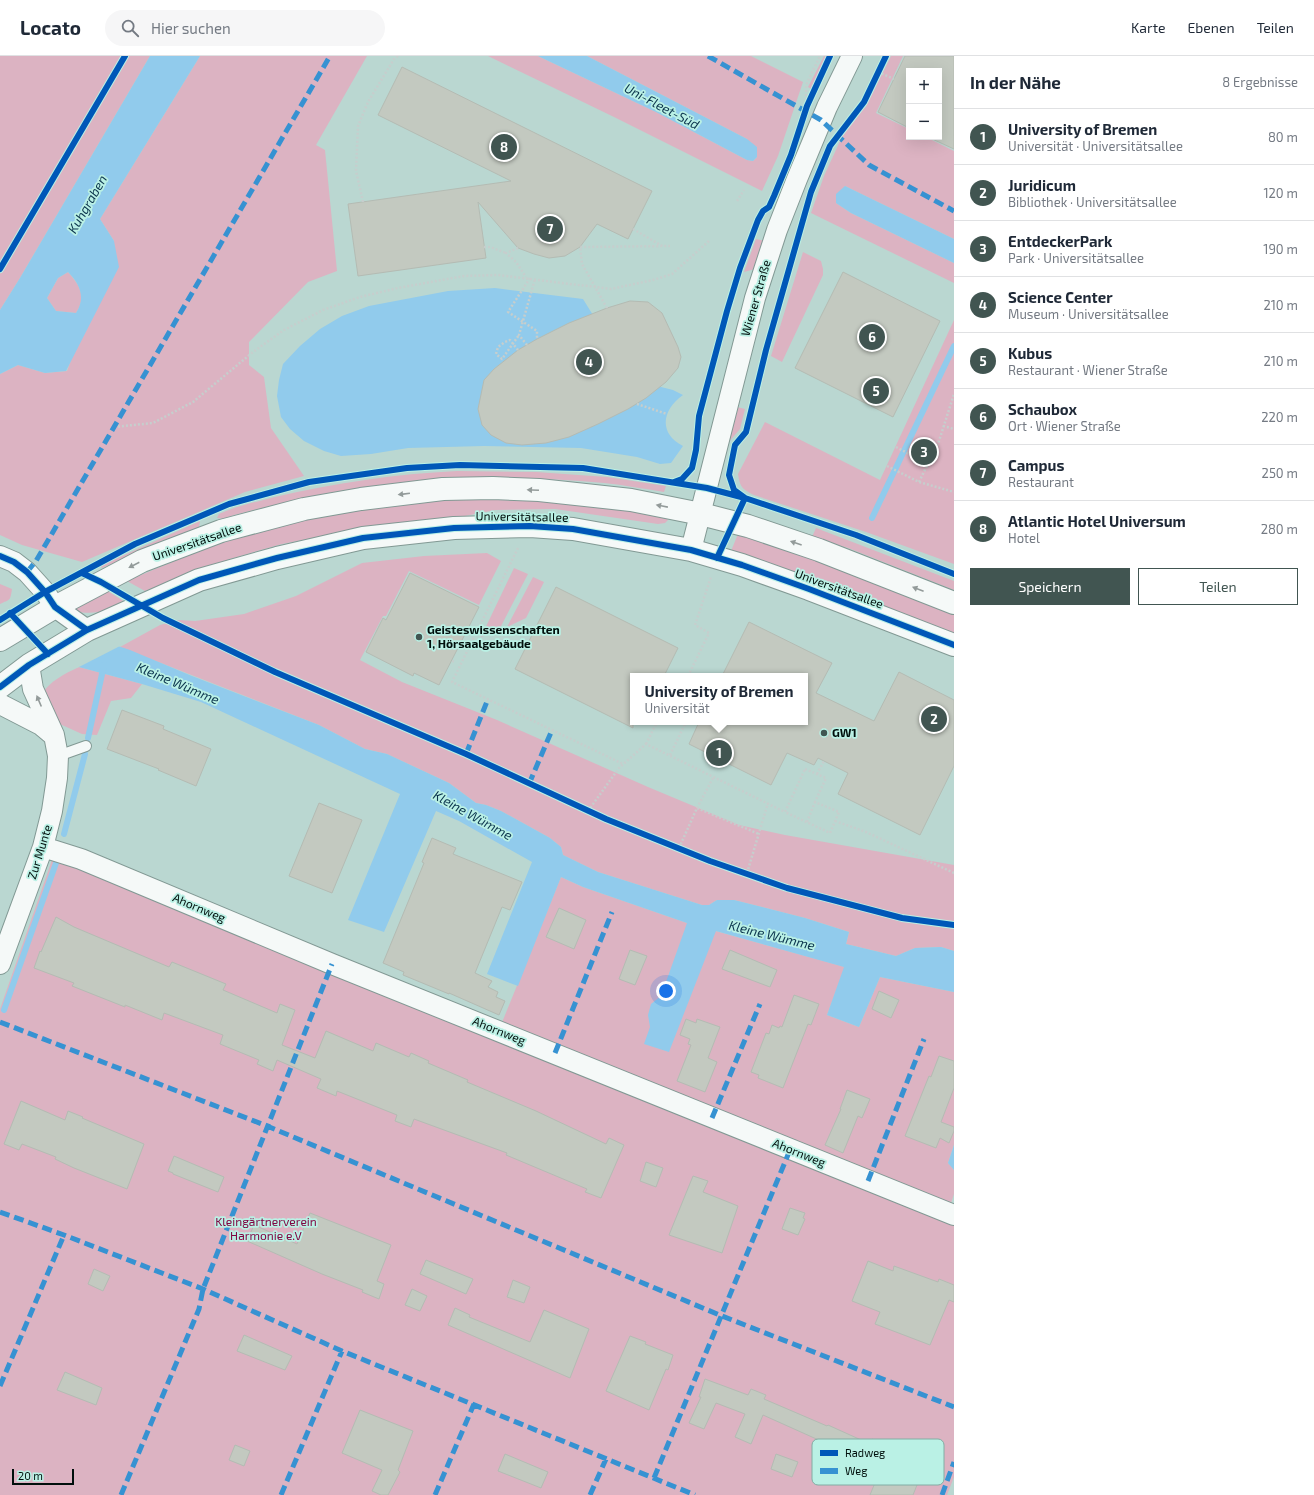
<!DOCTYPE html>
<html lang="de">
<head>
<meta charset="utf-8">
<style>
	body { margin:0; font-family:"Exo 2",sans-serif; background:#f6f6f7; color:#1f2937 }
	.controls { position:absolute; right:12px; top:12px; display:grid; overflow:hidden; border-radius:0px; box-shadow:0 4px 16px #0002 }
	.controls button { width:36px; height:36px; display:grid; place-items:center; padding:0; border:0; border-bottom:1px solid #e0e1e3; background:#fff; color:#1f2937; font:20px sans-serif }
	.scale { position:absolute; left:12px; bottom:10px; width:62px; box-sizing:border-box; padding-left:4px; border:2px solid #000f0c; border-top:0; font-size:11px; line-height:14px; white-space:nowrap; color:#000f0c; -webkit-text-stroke:3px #baf1e5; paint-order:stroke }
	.you { position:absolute; left:666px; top:935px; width:14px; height:14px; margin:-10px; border:3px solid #fff; border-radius:50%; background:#1a73e8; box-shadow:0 0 0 6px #1a73e833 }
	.badge { display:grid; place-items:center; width:26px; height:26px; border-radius:50%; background:#415551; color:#fff; font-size:13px; font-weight:700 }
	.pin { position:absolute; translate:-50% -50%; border:2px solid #fff; box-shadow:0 1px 4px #0006 }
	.popup { position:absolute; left:630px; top:617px; width:178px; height:52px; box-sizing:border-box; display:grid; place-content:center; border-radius:0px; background:#fff; filter:drop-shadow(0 1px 3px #0005); font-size:13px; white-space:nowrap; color:#747a83 }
	.popup b { font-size:15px; color:#1f2937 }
	.popup::after { content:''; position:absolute; left:50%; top:100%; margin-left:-8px; border:8px solid transparent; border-top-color:#fff }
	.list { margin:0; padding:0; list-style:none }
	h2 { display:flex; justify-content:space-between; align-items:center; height:52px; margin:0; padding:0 16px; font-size:17px }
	h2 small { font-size:13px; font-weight:400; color:#747a83 }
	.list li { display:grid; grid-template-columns:26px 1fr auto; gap:12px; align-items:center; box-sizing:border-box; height:56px; padding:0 16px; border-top:1px solid #e0e1e3 }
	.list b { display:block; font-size:15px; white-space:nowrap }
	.list p { margin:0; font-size:13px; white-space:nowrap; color:#747a83 }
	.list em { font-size:13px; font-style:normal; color:#747a83 }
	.actions { display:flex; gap:8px; padding:12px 16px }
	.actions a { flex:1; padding:9px 0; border:1px solid #415551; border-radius:0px; text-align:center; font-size:14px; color:#415551 }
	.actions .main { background:#415551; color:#fff }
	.icon { flex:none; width:22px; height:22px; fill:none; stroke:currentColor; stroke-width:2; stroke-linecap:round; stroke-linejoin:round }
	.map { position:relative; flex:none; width:954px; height:1439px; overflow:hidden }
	header { display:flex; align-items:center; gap:24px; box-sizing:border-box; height:56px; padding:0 20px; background:#fff; border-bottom:1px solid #e0e1e3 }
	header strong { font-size:19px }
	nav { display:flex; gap:22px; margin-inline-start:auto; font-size:14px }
	.search { width:280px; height:36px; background:#f6f6f7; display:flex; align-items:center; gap:10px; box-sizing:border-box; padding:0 14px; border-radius:22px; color:#747a83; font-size:15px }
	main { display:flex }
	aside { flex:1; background:#fff }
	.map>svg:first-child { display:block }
	.green { fill:#dcb3c2 }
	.water { fill:#91cbec; fill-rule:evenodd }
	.pier { fill:#bad7d1 }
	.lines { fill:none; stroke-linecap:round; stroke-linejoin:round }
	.stream { stroke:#91cbec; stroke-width:6 }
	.building { fill:#c3c9c0; stroke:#b4bbb3 }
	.lane-casing { stroke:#829994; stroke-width:12 }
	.street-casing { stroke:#829994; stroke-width:22 }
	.primary-casing { stroke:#829994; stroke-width:24 }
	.path { stroke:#c6cecd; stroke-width:2.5; stroke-dasharray:2 2; stroke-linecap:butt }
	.lane { stroke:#f5f9f8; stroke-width:10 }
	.street { stroke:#f5f9f8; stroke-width:20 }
	.primary { stroke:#f5f9f8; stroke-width:22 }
	.path-bridge { stroke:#c6cecd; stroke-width:2.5; stroke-dasharray:2 2; stroke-linecap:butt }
	.quiet { stroke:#3692d2; stroke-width:5; stroke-dasharray:10 5; stroke-linecap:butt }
	.cycleway-casing { stroke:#baf1e5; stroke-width:8 }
	.cycleway { stroke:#0057b8; stroke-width:6 }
	.oneway { fill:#939b9a }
	.poi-dot { fill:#415551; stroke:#baf1e5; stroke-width:1.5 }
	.labels { text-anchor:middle; stroke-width:3.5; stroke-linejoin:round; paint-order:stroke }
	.street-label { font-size:12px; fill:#000f0c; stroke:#baf1e5 }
	.poi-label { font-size:12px; font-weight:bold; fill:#000f0c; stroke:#baf1e5; text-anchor:start }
	.park-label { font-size:12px; fill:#810542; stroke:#baf1e5 }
	.water-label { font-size:13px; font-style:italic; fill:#0a334c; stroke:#baf1e5 }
	.key { fill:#baf1e5; stroke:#82ada4; stroke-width:1 }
	.key-label { font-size:11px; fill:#000f0c }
</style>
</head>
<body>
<header>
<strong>Locato</strong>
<div class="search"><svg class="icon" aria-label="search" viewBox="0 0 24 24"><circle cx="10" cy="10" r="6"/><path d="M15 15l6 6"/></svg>Hier suchen</div>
<nav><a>Karte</a><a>Ebenen</a><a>Teilen</a></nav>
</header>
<main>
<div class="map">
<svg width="954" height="1439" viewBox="0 0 954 1439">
	<rect width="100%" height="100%" fill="#bad7d1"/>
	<path class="green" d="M0 0H150L20 222 0 254Z
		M200 0H367L316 89 325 94 337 215 308 226 249 286V309L264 321 271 372 304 420 245 436 82 506 22 489 0 479V318L18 309 45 317 67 315 114 185 100 163Z
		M488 0H538L656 56 747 104 753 105 757 101 747 83 587 0H751L803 26 778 100 762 135 614 61Z
		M824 0H827L811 33 808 31Z
		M891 0H903L876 57 909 73V81H926L954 95V183L845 130 836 147 851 157 954 207V227L811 157 824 120 846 72 863 51 865 52Z
		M756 183 765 185 755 213 744 216Z
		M803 196 821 205 823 213V219L782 306 771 300Z
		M68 216C80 230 87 240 76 257L56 255 47 242 58 222Z
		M954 264V508L866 476 754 439C742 433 740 431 738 418L765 366 880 424Z
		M737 351 745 353 740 373 728 387Z
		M457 415 536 416 607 421 666 430 664 436C645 433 624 429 604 427 523 420 440 419 359 432 317 438 275 449 234 459L224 463 217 462 219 458C237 450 256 446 275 441 334 427 396 418 457 415Z
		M435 443 558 445 662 459 668 464 665 467 658 468 555 453 495 454 465 460 354 474 282 488 230 503 145 535 127 525C172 506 217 487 264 474 320 459 378 451 435 443Z
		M200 465 199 471 102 512 100 510Z
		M816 472 954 525V534L848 492 812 481Z
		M738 478 812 501 954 556V577L802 519 731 495Z
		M487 497 501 505 479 549 409 515 386 560H383L360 604 402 626 497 664 648 731 739 769 785 779 954 809V895L941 891 915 892 896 900 846 888 849 876 805 862 734 844H717L709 849H702L598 816 563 799 561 791 550 782 501 755 486 749 476 747 449 727 387 698 365 693 319 669 120 591 160 569 179 564 195 565 244 558 296 540 362 507 424 500Z
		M514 512 528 518 499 574 481 581Z
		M533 521 544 526 526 562 507 571Z
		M0 528 12 533C10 546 10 543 0 548Z
		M106 534 125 546C106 556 98 558 76 556L73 552Z
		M79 611 142 628 131 642 111 645 97 679 82 678 53 665 41 639C50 625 64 618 79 611Z
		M52 804H63L498 981 503 964 561 821 583 831 687 867 845 911 827 959 859 971 880 921 954 936V1089L948 1107 954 1114V1138L950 1150 954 1152V1421L947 1439H0V953Z"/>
	<path class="water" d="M150 0H200L100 163 114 185 119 211 66 315 45 317 18 309 0 318V254L20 222ZM68 216C80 228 86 242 76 257L56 255 47 242 58 222Z
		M538 0H587L747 83 757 91V101L753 105 747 104 656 56Z
		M845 130 954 183V207L851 157 836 147V138Z
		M495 232 583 243 596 264 589 365 628 353 657 330 673 334 683 339C662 354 658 377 683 390L671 407 660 408 637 401 581 392 484 390 408 392 371 398 341 400 324 395 304 385 290 373 281 361 277 340 279 324 283 308 300 290 320 273 342 260 369 250 448 235Z
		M0 551 130 594 192 620 319 669 365 693 387 698 449 727 476 747 486 749 501 755 550 782 561 791 563 799 598 816 702 849H709L717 844H734L805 862 849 876 846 888 896 900 915 892 941 891 954 895V936L880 921 859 971 827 959 844 911 716 875 669 996 644 988 650 971 648 959 651 948 661 940 687 867 583 831 561 821 518 930 487 918 532 806 459 765 436 755 384 876 348 864 400 738 201 646 142 628 79 611Z
		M954 1089V1114L948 1107Z"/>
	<path class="pier" d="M0 549 122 589 77 612 0 585Z"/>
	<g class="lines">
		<path class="stream" d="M872 462 954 290
			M88 682 104 609
			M64 778 85 698
			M4 954 56 807"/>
	</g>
	<path class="building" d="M905 0H954V93L928 81H939V15H909V72L878 56Z
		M402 11 652 135 628 183 597 168 580 191 565 200 549 202 534 198 518 192 478 146 486 202 358 220 348 148 511 125 378 59Z
		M843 216 940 265 893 361 795 312Z
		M630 245 648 246 662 257 678 291 681 301 678 312 666 326 646 342 628 353 598 368 569 381 546 387 522 389 506 387 491 379 482 369 478 353 484 324 494 313 518 294 537 283 569 267 607 252Z
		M410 517 479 551 439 629 414 617 413 620 366 596 383 562 386 564Z
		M556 531 678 592 664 620H633V672L515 613Z
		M749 566 832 607 816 637 874 665 899 616 954 644V710L920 779 838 738 848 717 818 702 814 709 787 697 771 729 689 688 699 666H805V620H722Z
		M122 654 164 670 163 673 211 693 196 730 158 714 159 713 107 693Z
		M319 747 362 764 332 837 289 820Z
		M432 782 456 792 453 798 522 826 510 854 502 851 475 917 492 925 488 931 498 936 496 941 505 945 499 959 449 937V938L403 919 404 916 383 907 424 807 422 806Z
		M559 852 586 864 574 893 546 881Z
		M56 861 74 871 169 911 172 906 226 928 223 934 277 957 280 948 295 954 282 989 315 1002 326 975 373 995 376 987 409 1001 411 997 429 1005 428 1007 468 1024 467 1026 536 1055 606 1088 609 1082 624 1089 601 1142 585 1136 587 1133 506 1099 507 1097 414 1063 411 1071 395 1065 397 1059 337 1035 336 1040 317 1032 321 1023 277 1004 273 1015 257 1008 259 1004 220 988 223 979 164 957 162 964 125 949V951L72 930 74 927 34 912 40 895 41 896Z
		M630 894 647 900 635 929 619 923Z
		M730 894 777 914 770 931 722 913Z
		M879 935 899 944 891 962 872 953Z
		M794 939 819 948 811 969 808 968 783 1032 758 1022 759 1019 751 1016 766 977 769 978 772 969 779 972 780 970 782 971Z
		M686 963 696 967 697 963 720 971 708 1002 717 1006 705 1036 677 1025 691 989 688 988 690 983 680 979Z
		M939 1000 954 1005V1032L941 1066 954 1071V1075L949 1087 940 1082 936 1092 905 1080 929 1020 931 1021Z
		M847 1034 870 1043 862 1062 858 1060 843 1097 825 1089 841 1053H840Z
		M21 1045 65 1064 68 1055 83 1061 82 1062 144 1088 127 1133 74 1112 55 1103 56 1101 22 1088 19 1094 4 1088Z
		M174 1100 224 1121 218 1136 173 1118V1117L168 1115Z
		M646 1106 663 1112 656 1131 640 1125Z
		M693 1120 708 1125 703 1136 738 1150 722 1197 669 1179Z
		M790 1152 805 1157 803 1162 805 1163 798 1179 782 1173Z
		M310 1157 391 1189 377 1225 384 1228 379 1243 362 1236 363 1234 322 1218 247 1185 254 1169 297 1188Z
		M426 1204 473 1223 466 1238 420 1218Z
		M868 1205 893 1215 894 1210 938 1226 939 1223 954 1229V1246L949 1244 930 1289 875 1268 880 1256 852 1245Z
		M94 1213 110 1220 103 1235 88 1228Z
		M513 1224 530 1231 524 1247 507 1241Z
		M412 1233 427 1240 420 1255 405 1249Z
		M455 1252 470 1259 469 1261 530 1286 544 1254 589 1273 570 1322 448 1269Z
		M244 1279 292 1300 285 1314 237 1295Z
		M630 1280 646 1286 645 1288 673 1299 668 1314 666 1313 649 1354 606 1335Z
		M65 1316 102 1332 96 1349 57 1334Z
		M705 1323 748 1339 751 1333 766 1339 764 1343 827 1370 828 1369 870 1388 872 1383 887 1389 885 1393 925 1409 913 1439H870L881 1412 763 1359 751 1388 735 1381 745 1358 716 1347 704 1373 689 1367 701 1341H699Z
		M360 1354 413 1375 398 1414 400 1416 388 1439H381L372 1435 382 1414 342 1397Z
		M235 1389 250 1395 244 1410 229 1404Z
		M505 1398 548 1416 541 1432 498 1415Z
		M776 1398 798 1406 792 1421 771 1413Z"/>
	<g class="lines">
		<defs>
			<path id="lane" d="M58 700 86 690"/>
			<path id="street" d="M691 494 755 242 777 174 797 123 827 51 852 0
				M0 500 14 506 27 516 45 536 55 551 87 574
				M0 648 41 669 53 679
				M43 791 81 803 332 908 954 1159
				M0 908 43 791 52 755 57 722 58 700 54 679 33 633 29 609"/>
			<path id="primary" d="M0 584 55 551 142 505 221 475 304 453 361 443 443 433 493 432 539 434 631 444 701 458 748 470 819 494 954 547
				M0 631 29 609 87 574 199 524 277 502 363 482 454 472 530 470 573 473 691 494 742 509 809 533 954 589"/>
		</defs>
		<use href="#lane" class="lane-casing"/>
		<use href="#street" class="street-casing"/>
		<use href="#primary" class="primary-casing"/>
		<path class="path" d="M878 16 894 23
			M806 44V29L820 0
			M737 145 744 134
			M363 146 356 115 358 70 368 46 394 3 398 0
			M633 173 664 191
			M484 191H490L506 197
			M518 192 506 197 516 206 526 221
			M530 222 508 256 537 275V283
			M607 252 582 208 580 191 670 190
			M518 294 510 284 505 286 498 291 496 298 502 303 519 279
			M758 323 764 326
			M637 348 667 358
			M943 370 954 373
			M114 371 153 367 193 346 253 296 284 274 323 254 360 241 398 232 464 220 498 219 611 233 653 224 672 218 710 184
			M896 391 928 408
			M887 410 919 426 954 436
			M919 426 939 385 954 338
			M518 492 452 626 623 708
			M452 605 455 606
			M688 620 709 577 695 569 711 521
			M646 688 657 666
			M670 699 686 666
			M805 713 826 722 815 746 839 756 830 777 785 756Z
			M817 718 824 705
			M697 752 714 720
			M588 755 619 712 646 688 785 756
			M835 765 866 776 954 817
			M807 766 815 746
			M679 792 697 752 759 778
			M747 817 768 747"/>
		<use href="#lane" class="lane"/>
		<use href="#street" class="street"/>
		<use href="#primary" class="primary"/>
		<path class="path-bridge" d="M527 289 519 279 535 223"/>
		<path class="quiet" d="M708 0 821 64 869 109 954 155
			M27 516 36 505 330 0
			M466 698 488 643
			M529 728 552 674
			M0 966 267 1070 722 1260 954 1351
			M555 997 612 856
			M712 1062 760 948
			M868 1125 924 983
			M0 1156 64 1179 203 1233 342 1295 695 1439
			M0 1330 64 1179
			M654 1422 790 1094
			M121 1439 199 1253 203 1233 332 908
			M281 1439 342 1295
			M435 1439 474 1348
			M590 1439 606 1403
			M942 1439 954 1406"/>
		<defs>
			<path id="cycleway" d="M0 213 125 0
				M674 426 682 423 692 412 696 394 699 360 727 255 740 212 758 164 763 155 769 151 774 140 791 99 807 50 830 0
				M0 500 14 506 27 516 45 536 55 551 87 574
				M717 502 745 442 734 434 729 419 735 389 746 376 766 294 811 136 830 90 864 46 886 0
				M82 517 101 526 163 562 275 616 466 698 606 763 710 805 787 832 902 862 954 869
				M10 557 48 598
				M0 564 45 536 135 488 229 448 309 426 407 412 460 409 583 412 707 432 745 442 856 479 954 518
				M0 631 29 609 87 574 199 524 277 502 363 482 454 472 530 470 573 473 691 494 742 509 809 533 954 589"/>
		</defs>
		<use href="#cycleway" class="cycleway-casing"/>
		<use href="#cycleway" class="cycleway"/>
	</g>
	<defs><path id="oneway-solid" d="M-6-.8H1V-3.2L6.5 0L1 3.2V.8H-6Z"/></defs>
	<g class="oneway">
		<use href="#oneway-solid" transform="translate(533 434) rotate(-177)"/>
		<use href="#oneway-solid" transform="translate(404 438) rotate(173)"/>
		<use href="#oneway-solid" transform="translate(662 450) rotate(-169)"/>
		<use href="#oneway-solid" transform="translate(796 487) rotate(-161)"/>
		<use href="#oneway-solid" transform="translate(134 509) rotate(153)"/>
		<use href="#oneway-solid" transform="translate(918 533) rotate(-159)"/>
		<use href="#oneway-solid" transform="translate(39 645) rotate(-113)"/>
	</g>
	<g class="poi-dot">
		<circle cx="419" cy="581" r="4"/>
		<circle cx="824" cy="677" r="4"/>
	</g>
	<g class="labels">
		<g class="street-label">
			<text transform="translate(756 242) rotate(-74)" y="4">Wiener Straße</text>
			<text transform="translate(522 461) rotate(1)" y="4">Universitätsallee</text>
			<text transform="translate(197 486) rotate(-19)" y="4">Universitätsallee</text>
			<text transform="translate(839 533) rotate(20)" y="4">Universitätsallee</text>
			<text transform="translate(40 796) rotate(-73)" y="4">Zur Munte</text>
			<text transform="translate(199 852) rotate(23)" y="4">Ahornweg</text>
			<text transform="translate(499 975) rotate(22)" y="4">Ahornweg</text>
			<text transform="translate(799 1097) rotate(22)" y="4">Ahornweg</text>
		</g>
		<g class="poi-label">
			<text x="427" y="578">Geisteswissenschaften<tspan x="427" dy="14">1, Hörsaalgebäude</tspan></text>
			<text x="832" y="681">GW1</text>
		</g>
		<g class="park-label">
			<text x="266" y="1170">Kleingärtnerverein<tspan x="266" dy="14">Harmonie e.V</tspan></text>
		</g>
		<g class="water-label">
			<text transform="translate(662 50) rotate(28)" y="5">Uni-Fleet-Süd</text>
			<text transform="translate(87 148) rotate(-60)" y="5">Kuhgraben</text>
			<text transform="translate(178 627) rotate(23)" y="5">Kleine Wümme</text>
			<text transform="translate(473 759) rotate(29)" y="5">Kleine Wümme</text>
			<text transform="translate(772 879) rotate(14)" y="5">Kleine Wümme</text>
		</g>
	</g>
	<rect x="812" y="1383" width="132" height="46" rx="6" class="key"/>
	<rect x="820" y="1394" width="18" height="6" fill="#0057b8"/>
	<rect x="820" y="1412" width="18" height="6" fill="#3692d2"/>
	<g class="key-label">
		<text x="845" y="1401">Radweg</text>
		<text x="845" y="1419">Weg</text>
	</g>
</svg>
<div class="controls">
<button>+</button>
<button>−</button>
</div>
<div class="scale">20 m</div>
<div class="you"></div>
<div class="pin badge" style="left:719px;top:697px">1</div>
<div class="popup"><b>University of Bremen</b>Universität</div>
<div class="pin badge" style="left:934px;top:663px">2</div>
<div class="pin badge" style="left:924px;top:396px">3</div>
<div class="pin badge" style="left:589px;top:306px">4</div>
<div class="pin badge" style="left:876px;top:335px">5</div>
<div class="pin badge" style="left:872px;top:281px">6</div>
<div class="pin badge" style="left:550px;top:173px">7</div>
<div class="pin badge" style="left:504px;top:91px">8</div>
</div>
<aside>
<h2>In der Nähe<small>8 Ergebnisse</small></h2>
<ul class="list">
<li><span class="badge">1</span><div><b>University of Bremen</b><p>Universität · Universitätsallee</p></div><em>80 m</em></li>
<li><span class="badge">2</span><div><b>Juridicum</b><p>Bibliothek · Universitätsallee</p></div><em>120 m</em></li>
<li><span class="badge">3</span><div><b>EntdeckerPark</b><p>Park · Universitätsallee</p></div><em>190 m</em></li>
<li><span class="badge">4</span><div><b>Science Center</b><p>Museum · Universitätsallee</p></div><em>210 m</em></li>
<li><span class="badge">5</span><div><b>Kubus</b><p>Restaurant · Wiener Straße</p></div><em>210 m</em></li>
<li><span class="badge">6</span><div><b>Schaubox</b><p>Ort · Wiener Straße</p></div><em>220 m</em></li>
<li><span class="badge">7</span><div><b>Campus</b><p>Restaurant</p></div><em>250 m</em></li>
<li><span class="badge">8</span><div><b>Atlantic Hotel Universum</b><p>Hotel</p></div><em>280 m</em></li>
</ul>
<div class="actions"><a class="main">Speichern</a><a>Teilen</a></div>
</aside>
</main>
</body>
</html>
